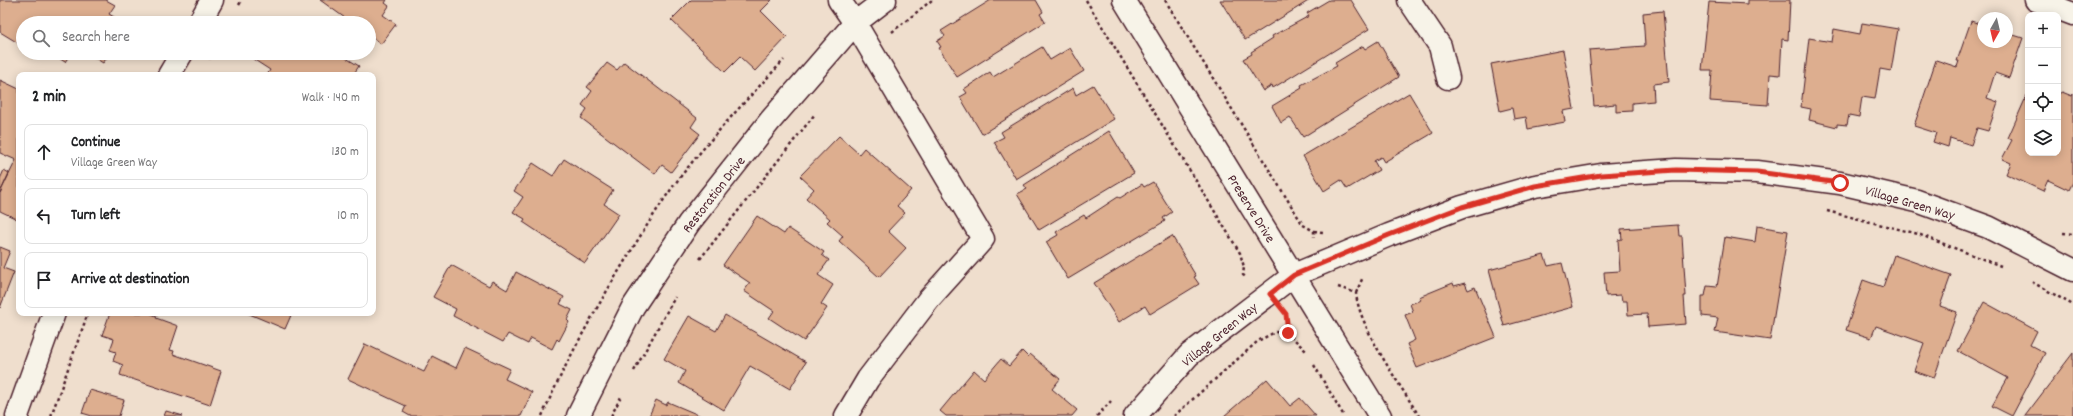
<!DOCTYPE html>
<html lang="en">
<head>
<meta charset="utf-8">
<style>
	body { margin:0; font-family:Dekko,sans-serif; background:#f6f6f6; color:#202124 }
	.controls { position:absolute; right:12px; top:12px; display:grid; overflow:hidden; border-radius:8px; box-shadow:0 2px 10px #0003 }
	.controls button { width:36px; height:36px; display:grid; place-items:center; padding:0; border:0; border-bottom:1px solid #e0e0e0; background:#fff; color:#202124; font:20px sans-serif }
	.compass { position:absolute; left:1977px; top:12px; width:36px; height:36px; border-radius:50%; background:#fff; box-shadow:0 2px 10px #0003; rotate:188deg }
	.stop { position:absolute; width:12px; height:12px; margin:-9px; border:3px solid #d93025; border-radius:50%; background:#fff }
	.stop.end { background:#d93025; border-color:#fff; box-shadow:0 1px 4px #0008 }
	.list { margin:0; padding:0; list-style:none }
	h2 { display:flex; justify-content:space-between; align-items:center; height:52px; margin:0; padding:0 16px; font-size:17px }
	h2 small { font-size:13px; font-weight:400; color:#757577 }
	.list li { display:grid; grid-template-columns:26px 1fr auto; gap:12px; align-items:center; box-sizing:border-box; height:56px; margin:0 8px 8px; padding:0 8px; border:1px solid #e0e0e0; border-radius:8px }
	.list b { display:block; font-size:15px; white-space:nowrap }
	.list p { margin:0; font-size:13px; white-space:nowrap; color:#757577 }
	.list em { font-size:13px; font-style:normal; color:#757577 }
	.icon { flex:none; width:22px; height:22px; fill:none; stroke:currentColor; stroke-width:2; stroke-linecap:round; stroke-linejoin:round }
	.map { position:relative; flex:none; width:2073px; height:416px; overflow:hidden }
	.search { position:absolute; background:#fff; box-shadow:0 2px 10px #0003; left:16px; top:16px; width:360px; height:44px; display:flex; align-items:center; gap:10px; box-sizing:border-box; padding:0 14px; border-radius:22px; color:#757577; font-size:15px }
	.panel { position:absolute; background:#fff; box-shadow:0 2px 10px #0003; left:16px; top:72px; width:360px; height:244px; border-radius:8px }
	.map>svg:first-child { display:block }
	.building { fill:#ddae8f; stroke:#4a1f2b }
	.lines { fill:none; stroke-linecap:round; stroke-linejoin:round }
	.minor-casing { stroke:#4a1f2b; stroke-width:25 }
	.path { stroke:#4a1f2b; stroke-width:2.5; stroke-dasharray:3 3; stroke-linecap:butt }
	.minor { stroke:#f7f3e8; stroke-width:22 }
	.route { stroke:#d93025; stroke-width:5 }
	.labels { text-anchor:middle; stroke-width:3; stroke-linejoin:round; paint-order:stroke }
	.street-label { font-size:14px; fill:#4a1f2b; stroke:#f7f3e8 }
</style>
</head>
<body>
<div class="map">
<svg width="2073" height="416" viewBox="0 0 2073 416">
	<rect width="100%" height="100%" fill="#efdecd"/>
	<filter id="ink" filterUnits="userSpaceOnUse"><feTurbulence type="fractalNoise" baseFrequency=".025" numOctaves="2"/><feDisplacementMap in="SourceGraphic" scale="8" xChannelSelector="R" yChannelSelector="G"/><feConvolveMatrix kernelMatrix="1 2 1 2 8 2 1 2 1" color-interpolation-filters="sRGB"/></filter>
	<g filter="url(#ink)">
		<path class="building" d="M0 0H106L115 5 109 14 124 23H23V46L0 32Z
			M320 0H387L385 3 389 6 383 15 396 24 381 44 369 35V23H352Z
			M691 0H772L761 11 787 37 755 71 740 57 725 72 671 20Z
			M991 0H1036L1043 12 1040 14 1045 22 957 77 939 48 941 47 937 41 945 36 941 31Z
			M1220 0H1310L1245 40Z
			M1329 0H1351L1369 29 1273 88 1272 85 1263 91 1243 59 1252 54 1251 52 1273 38 1272 36 1309 16 1307 13Z
			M1748 0H1790L1788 40 1782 39 1780 75 1770 74 1768 105 1710 101 1712 70H1702L1709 2 1748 4Z
			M1663 11 1669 82 1653 84 1654 101 1632 103V111L1616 112V104L1594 106 1589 50 1645 46 1643 13Z
			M1971 21 1983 25V42H2007V33L2023 38 2009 78 1995 73 1993 79 1987 98 1998 102 1988 131 1977 128 1971 145 1950 138 1948 147 1933 142 1936 133 1914 126 1936 60 1957 67 1959 61H1957Z
			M1862 23 1898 29 1891 71 1880 69 1875 99 1862 97 1859 117 1849 115 1847 125 1837 124V127L1809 120 1811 109 1801 107 1809 38 1832 42 1834 29 1860 34Z
			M1378 41 1399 77 1303 137 1290 117 1281 123 1272 106 1302 88 1301 85 1337 66 1335 63 1363 46 1365 49Z
			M1042 47 1050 60 1070 48 1084 71 982 134 960 97 967 93 964 89 990 72 993 77Z
			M1563 50 1574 109 1563 111 1565 122 1528 129 1526 117 1514 119 1512 108 1500 111 1491 64Z
			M35 53H48L45 59Z
			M51 53H71L65 62Z
			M87 53H110L103 63Z
			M256 53H338L359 66 353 75H267L270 70 253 59Z
			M624 62 697 118 691 127 700 134 671 172 662 165 655 174 581 118 587 109 582 105 592 91 587 87 607 63 617 70Z
			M0 80 19 89V220L0 211V193L16 160 0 153Z
			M1093 85 1114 119 1016 179 994 142 1004 137 1001 132 1073 88 1076 95Z
			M2062 92 2072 96 2073 94V182L2069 190 2048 180 2043 191 2006 174 2011 163 2002 159 2012 140 2008 138 2027 95 2028 153H2058V94Z
			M1409 93 1433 133 1384 162 1381 157 1374 161 1379 170 1347 189 1341 180 1324 191 1303 156Z
			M1109 131 1134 173 1039 230 1017 194 1027 189 1024 185Z
			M839 136 859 154 864 148 911 190 897 206 905 213 888 231 906 248 879 277 839 241 843 236 827 222 830 219 806 198 814 189 800 176Z
			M564 159 613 190 604 204 619 214 585 263 523 222 525 219 513 212 523 197 514 191 533 163 553 176Z
			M4 170 9 173 0 193V179Z
			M1153 182 1172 212 1163 218 1165 221 1068 279 1046 242 1058 235 1056 232 1084 215 1086 218 1118 197 1120 198 1142 184 1144 187Z
			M757 216 784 234 788 228 824 252 822 255 829 260 818 275 833 285 821 304 827 308 804 341 769 318 774 311 744 291 750 283 723 265Z
			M1678 225 1679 236H1682L1686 296H1684L1686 324 1648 327 1647 314 1628 315 1627 301H1622L1621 295 1606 296 1604 272 1620 271 1618 240 1622 239 1621 229Z
			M1757 226 1788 231 1770 340 1715 332 1718 318 1702 316V296H1705L1707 286 1717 287 1725 237 1755 242Z
			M1172 236 1196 276 1194 277 1199 284 1150 314 1145 306 1119 322 1094 283Z
			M0 247 10 251 3 268 14 272 0 308Z
			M1544 255 1548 266 1562 263 1573 307 1504 326 1489 270Z
			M1894 255 1951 275 1940 306 1957 312 1934 378 1914 371 1924 343 1876 326 1871 338 1846 330 1863 280 1883 287Z
			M451 265 489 286 492 281 507 290 516 272 564 297 560 304 572 310 567 320 569 322 559 341 557 339 552 349 531 338 528 344 508 334 503 342 453 316 456 309 433 297Z
			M1453 283 1454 286 1465 283 1468 290 1475 287 1496 337 1417 368 1407 344 1415 340 1405 315 1413 312 1410 304 1421 300 1419 297Z
			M1984 302 2037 331 2030 345 2045 353 2012 416 1992 406 2008 378 1958 351Z
			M110 313H149L157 316 156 318 178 326 170 350 174 351 173 354 221 371 210 405 120 375 123 365 113 361 116 352 110 350 114 339 102 335Z
			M247 313H292L285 329Z
			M725 315 806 362 790 389 750 366 724 410 679 383 685 371 664 359 689 316 716 331Z
			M365 344 424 372 432 356 456 368 465 348 510 369 505 379 532 392 521 416H410L403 412 406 406 348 379Z
			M1022 351 1028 357 1030 354 1060 379 1052 389 1077 410 1072 416H946L940 411 974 370 984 379 1001 359 1009 366Z
			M2073 353V416H2025Z
			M1267 379 1290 406 1300 398 1316 416H1224Z
			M90 390 124 400 119 416H92L82 413Z
			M656 400 666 405 668 402 701 416H649Z
			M166 411 180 415 183 416H164Z"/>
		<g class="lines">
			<defs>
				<path id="minor" d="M839 0 855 23 983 239 929 299 868 379 846 416
					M1124 0 1380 416
					M1409 0 1440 46 1448 78
					M2036 0 2073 14
					M199 23 212 0
					M169 75 182 53
					M17 416 54 313
					M578 416 633 307 689 223 770 121 855 23 885 0
					M1135 416 1189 355 1294 275 1389 235 1462 207 1535 186 1601 175 1676 170 1757 172 1840 183 1917 201 1988 227 2073 270"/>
			</defs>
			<use href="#minor" class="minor-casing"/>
			<path class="path" d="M1086 0 1240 253 1244 267 1243 275 1247 278
				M1165 0 1303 225 1314 231V237
				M239 5 242 0
				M892 32 932 0
				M209 59 212 53
				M1827 211 1918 234 2001 266
				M1314 231 1323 232
				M2063 233 2073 234
				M700 259 815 114
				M2032 282 2073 305
				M1338 287 1356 293C1359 328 1400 384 1419 416
				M1356 293 1363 277
				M1287 319 1288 333 1306 351
				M1314 365 1344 416
				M634 371 675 297
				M51 416 88 313
				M542 416C566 361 595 310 626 259 646 227 665 195 689 166 719 129 751 95 784 60
				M611 416 621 397
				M1097 416 1111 401
				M1174 416 1258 341 1275 332 1288 333"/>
			<use href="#minor" class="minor"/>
		</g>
	</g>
	<g class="lines" filter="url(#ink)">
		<path class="route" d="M1288 333 1286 314 1270 294 1294 275 1389 235 1462 207 1535 186 1601 175 1676 170 1757 172 1840 183"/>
	</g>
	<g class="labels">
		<g class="street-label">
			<text transform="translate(713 194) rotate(-52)" y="5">Restoration Drive</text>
			<text transform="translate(1910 202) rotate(16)" y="5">Village Green Way</text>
			<text transform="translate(1252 208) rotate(58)" y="5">Preserve Drive</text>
			<text transform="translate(1219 334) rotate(-39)" y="5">Village Green Way</text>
		</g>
	</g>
</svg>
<div class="controls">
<button>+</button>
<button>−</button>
<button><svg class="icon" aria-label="locate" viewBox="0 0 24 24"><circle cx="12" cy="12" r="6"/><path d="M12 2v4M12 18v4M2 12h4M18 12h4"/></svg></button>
<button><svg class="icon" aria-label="layers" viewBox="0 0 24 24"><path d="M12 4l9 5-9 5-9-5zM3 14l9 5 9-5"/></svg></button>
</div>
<svg class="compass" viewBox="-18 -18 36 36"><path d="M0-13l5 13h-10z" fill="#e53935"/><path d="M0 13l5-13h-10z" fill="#757577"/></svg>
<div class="stop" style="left:1840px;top:183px"></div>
<div class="stop end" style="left:1288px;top:333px"></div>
<div class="search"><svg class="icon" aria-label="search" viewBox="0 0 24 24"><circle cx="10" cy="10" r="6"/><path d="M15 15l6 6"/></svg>Search here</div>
<section class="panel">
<h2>2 min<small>Walk · 140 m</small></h2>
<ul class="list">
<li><svg class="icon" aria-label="ahead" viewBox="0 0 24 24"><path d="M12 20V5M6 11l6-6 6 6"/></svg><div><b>Continue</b><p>Village Green Way</p></div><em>130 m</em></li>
<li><svg class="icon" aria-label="left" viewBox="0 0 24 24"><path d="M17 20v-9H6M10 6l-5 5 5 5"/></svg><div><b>Turn left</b></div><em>10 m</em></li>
<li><svg class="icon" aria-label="arrive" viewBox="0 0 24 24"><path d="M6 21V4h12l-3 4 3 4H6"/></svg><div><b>Arrive at destination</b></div></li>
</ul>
</section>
</div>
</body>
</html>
